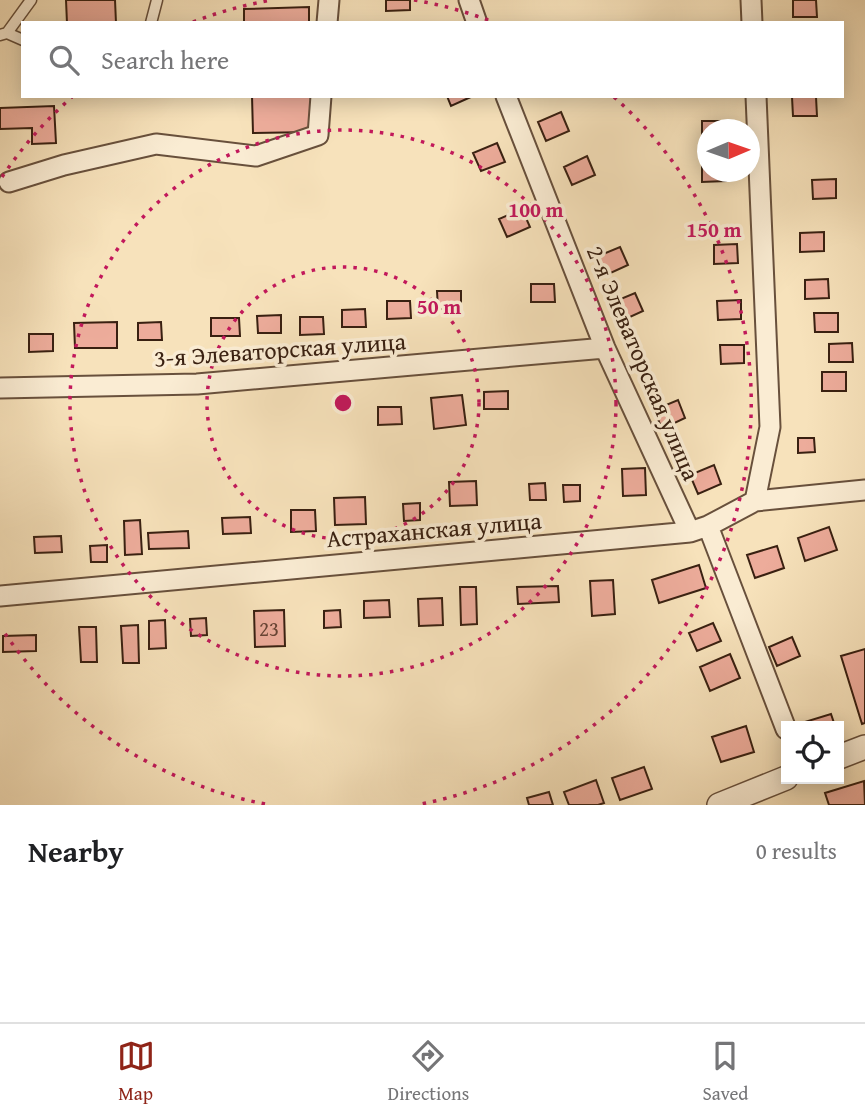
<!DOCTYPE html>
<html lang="en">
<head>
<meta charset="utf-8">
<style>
	body { margin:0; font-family:"Gentium Book Plus",serif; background:#f6f6f6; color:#202124 }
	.controls { position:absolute; right:21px; bottom:21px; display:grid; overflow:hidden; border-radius:0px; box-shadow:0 4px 18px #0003 }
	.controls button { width:63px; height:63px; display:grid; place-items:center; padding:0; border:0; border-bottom:2px solid #e0e0e0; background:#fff; color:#202124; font:35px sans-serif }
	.compass { position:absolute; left:697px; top:119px; width:63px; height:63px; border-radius:50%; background:#fff; box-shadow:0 4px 18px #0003; rotate:88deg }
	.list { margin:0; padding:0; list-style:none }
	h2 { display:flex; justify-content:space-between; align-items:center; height:91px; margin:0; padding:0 28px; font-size:30px }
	h2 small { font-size:23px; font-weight:400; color:#757577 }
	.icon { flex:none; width:38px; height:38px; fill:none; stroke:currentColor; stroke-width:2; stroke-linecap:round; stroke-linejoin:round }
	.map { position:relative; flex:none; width:865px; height:805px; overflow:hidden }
	.search { position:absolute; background:#fff; box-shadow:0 4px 18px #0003; left:21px; right:21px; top:21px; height:77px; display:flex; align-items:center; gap:18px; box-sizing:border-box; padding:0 24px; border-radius:0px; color:#757577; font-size:26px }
	.sheet { height:217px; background:#fff }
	nav { display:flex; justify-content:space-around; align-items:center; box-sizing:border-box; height:98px; border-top:2px solid #e0e0e0; background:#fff; font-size:19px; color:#757577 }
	nav a { display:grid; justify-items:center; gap:4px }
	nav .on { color:#8f2418 }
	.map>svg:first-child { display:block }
	.building { fill:#edac9b; stroke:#392011; stroke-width:2 }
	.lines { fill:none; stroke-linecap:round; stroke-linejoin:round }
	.service-casing { stroke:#68503c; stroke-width:13 }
	.minor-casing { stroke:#68503c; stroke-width:23 }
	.tertiary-casing { stroke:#68503c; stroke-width:26 }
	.service { stroke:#faecd3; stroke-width:10 }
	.minor { stroke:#faecd3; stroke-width:19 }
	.tertiary { stroke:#faecd3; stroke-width:23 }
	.ring { fill:none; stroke:#c2185b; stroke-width:3.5; stroke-dasharray:3.5 7 }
	.labels { text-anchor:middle; stroke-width:7; stroke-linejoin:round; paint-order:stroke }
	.number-label { font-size:21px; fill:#664334 }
	.street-label { font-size:24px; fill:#392011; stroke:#faecd3 }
	.centre { fill:#c2185b; stroke:#faecd3; stroke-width:3.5 }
	.ring-label { font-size:21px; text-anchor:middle; font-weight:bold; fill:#c2185b; stroke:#faecd3; stroke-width:7; stroke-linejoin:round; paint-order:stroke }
</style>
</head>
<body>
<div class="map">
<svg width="865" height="805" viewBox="0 0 865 805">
	<rect width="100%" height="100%" fill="#f7e2bb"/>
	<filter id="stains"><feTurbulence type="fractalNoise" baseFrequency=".00286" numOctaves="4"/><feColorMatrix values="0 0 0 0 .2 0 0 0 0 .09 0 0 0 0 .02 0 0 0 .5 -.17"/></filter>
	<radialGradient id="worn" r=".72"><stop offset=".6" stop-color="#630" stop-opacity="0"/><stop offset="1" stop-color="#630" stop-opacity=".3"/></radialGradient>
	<path class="building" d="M66 0H115L116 23H67Z
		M386 0H410V10L386 11Z
		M793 0H816L817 17H793Z
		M309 7V23H244V9Z
		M252 96H311L312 132 253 133Z
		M447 96H473L451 106Z
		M792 97H816L817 116H793Z
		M54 106 56 143 32 144V128L0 129V108Z
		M561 112 569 131 546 141 538 122Z
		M702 121H726V130H708V140H702Z
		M497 143 505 162 481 171 473 153Z
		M587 156 595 175 572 185 564 167Z
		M702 163H708V172H726V181L702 182Z
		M836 179V198L813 199 812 180Z
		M522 209 530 227 507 237 499 219Z
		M824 232V251L800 252V233Z
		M737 244 738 263 714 264V245Z
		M620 247 628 265 604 276 596 257Z
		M828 279 829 298 805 299V280Z
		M531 284H554L555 302H531Z
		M437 291H461V308L438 309Z
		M635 293 643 311 619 322 611 303Z
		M741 300V319L718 320 717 301Z
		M387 301H410L411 318 387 319Z
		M365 309 366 327H342V310Z
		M814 313H838V332H815Z
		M281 315V333H258L257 316Z
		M300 317H323L324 334 300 335Z
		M211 318H239L240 336H211Z
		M117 322V348H75L74 323Z
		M161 322 162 340H138V323Z
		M29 334H53V351L29 352Z
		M852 343 853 362H829V344Z
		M720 345H744V363L721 364Z
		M822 372H846V391H822Z
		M508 391V409H484V392Z
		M462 395 466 425 434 429 431 398Z
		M678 400 685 418 662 429 654 410Z
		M378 407H401L402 424 378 425Z
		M798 438H814L815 452 798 453Z
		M714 465 721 484 698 494 690 475Z
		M645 468 646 495 623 496 622 469Z
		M476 481 477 505 450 506 449 482Z
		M545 483 546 500H530L529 484Z
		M563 485H580V501L564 502Z
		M365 497 366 524 335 525 334 498Z
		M420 503V520L404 521 403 504Z
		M291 510H315L316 531 291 532Z
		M250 517 251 533 223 534 222 518Z
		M140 520 142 554 125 555 124 521Z
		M829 527 837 550 805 561 798 538Z
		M188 531 189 548 149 549 148 533Z
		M61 536 62 552 35 553 34 537Z
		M107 545V562H91L90 546Z
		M777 546 784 568 755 578 747 555Z
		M699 565 706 588 659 603 652 580Z
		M613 580 615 614 592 616 590 581Z
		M558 586 559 602 518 604 517 587Z
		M460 587H476L477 624 461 625Z
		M442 598 443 625 419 626 418 599Z
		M389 600 390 617 364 618V601Z
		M284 610 285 646 255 647 254 611Z
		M340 610 341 627 324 628V611Z
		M206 618 207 635 191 636 190 619Z
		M165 620 166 648 149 649V621Z
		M713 623 721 641 697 651 689 633Z
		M138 625 139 663H123L121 626Z
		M79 627H96L97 662H81Z
		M36 635V651L3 652V636Z
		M792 637 800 656 777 666 769 647Z
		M865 649V723L862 724 841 656Z
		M730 654 740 678 710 691 700 667Z
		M831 714 835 726H799L798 724Z
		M746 726 754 752 721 762 712 737Z
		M644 767 652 789 620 800 612 778Z
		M596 780 604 803 598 805H569L564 792Z
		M864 781 865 805H829L825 793Z
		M549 792 553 805H529L527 798Z"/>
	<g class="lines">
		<defs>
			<path id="service" d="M151 23 157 0
				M7 33 31 0
				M0 35 7 33 23 40"/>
			<path id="minor" d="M469 0 477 23
				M751 0 752 23
				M327 23 329 0
				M506 96 605 348 690 532
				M9 182 64 165 156 144 256 156 318 135 321 96
				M0 388 197 384 605 348
				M755 501 770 427 756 96
				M708 526 786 729
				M0 596 690 532 708 526 755 501 865 490"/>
			<path id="tertiary" d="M839 757 865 747
				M719 805 786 778"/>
		</defs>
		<use href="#service" class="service-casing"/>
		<use href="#minor" class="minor-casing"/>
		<use href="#tertiary" class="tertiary-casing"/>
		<use href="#service" class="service"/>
		<use href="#minor" class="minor"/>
		<use href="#tertiary" class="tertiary"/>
	</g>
	<g class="ring">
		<circle cx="343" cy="403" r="136"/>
		<circle cx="343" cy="403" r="273"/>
		<path d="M265 804A409 409 0 0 1 2 629M2 177A409 409 0 0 1 72 97M193 22A409 409 0 0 1 272 0M414 0A409 409 0 0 1 493 22M614 97A409 409 0 0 1 421 804"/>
	</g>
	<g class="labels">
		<g class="number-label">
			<text x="269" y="636">23</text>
		</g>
		<g class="street-label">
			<text transform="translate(280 350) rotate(-4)" y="8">3-я Элеваторская улица</text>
			<text transform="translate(643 363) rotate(67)" y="8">2-я Элеваторская улица</text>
			<text transform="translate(434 530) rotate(-5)" y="8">Астраханская улица</text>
		</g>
	</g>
	<circle cx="343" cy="403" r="10" class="centre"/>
	<g class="ring-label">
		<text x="536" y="217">100 m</text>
		<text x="714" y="237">150 m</text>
		<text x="439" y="314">50 m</text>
	</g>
	<rect width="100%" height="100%" filter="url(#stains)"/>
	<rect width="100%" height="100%" fill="url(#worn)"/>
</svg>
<div class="controls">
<button><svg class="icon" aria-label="locate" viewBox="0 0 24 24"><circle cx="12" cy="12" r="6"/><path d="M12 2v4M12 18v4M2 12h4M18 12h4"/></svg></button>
</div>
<svg class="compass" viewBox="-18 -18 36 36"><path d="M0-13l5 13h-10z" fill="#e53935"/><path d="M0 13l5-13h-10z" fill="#757577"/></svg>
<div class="search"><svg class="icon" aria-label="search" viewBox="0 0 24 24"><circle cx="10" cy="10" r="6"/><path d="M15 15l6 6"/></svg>Search here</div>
</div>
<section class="sheet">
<h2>Nearby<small>0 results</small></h2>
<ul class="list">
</ul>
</section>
<nav>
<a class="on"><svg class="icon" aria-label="map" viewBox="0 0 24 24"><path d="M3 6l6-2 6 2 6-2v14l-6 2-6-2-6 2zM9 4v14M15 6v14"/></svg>Map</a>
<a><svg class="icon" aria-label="directions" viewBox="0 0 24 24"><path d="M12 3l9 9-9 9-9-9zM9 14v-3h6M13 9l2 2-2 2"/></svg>Directions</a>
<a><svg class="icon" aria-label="saved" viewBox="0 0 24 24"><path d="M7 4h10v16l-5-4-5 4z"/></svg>Saved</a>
</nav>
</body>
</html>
